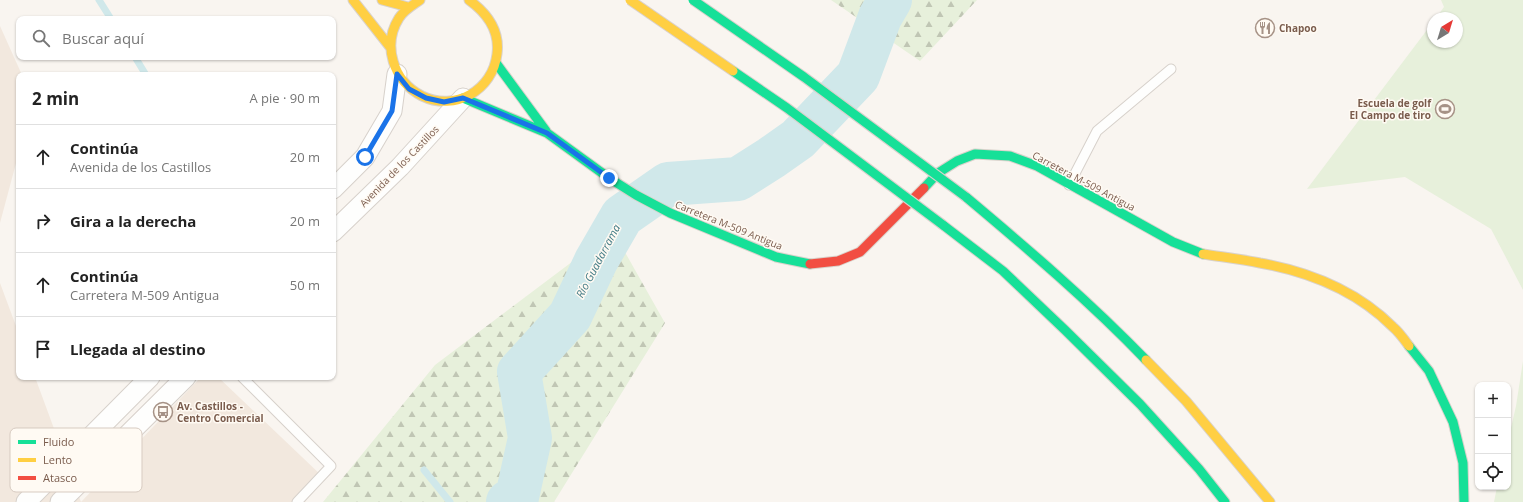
<!DOCTYPE html>
<html lang="es">
<head>
<meta charset="utf-8">
<style>
	body { margin:0; font-family:"Open Sans",sans-serif; background:#f2f2f2; color:#222 }
	.controls { position:absolute; right:12px; bottom:12px; display:grid; overflow:hidden; border-radius:8px; box-shadow:0 1px 3px #0004 }
	.controls button { width:36px; height:36px; display:grid; place-items:center; padding:0; border:0; border-bottom:1px solid #e0e0e0; background:#fff; color:#222; font:20px sans-serif }
	.compass { position:absolute; left:1427px; top:12px; width:36px; height:36px; border-radius:50%; background:#fff; box-shadow:0 1px 3px #0004; rotate:38deg }
	.stop { position:absolute; width:12px; height:12px; margin:-9px; border:3px solid #1a73e8; border-radius:50%; background:#fff }
	.stop.end { background:#1a73e8; border-color:#fff; box-shadow:0 1px 4px #0008 }
	.list { margin:0; padding:0; list-style:none }
	h2 { display:flex; justify-content:space-between; align-items:center; height:52px; margin:0; padding:0 16px; font-size:17px }
	h2 small { font-size:13px; font-weight:400; color:#767676 }
	.list li { display:grid; grid-template-columns:26px 1fr auto; gap:12px; align-items:center; box-sizing:border-box; height:64px; padding:0 16px; border-top:1px solid #e0e0e0 }
	.list b { display:block; font-size:15px; white-space:nowrap }
	.list p { margin:0; font-size:13px; white-space:nowrap; color:#767676 }
	.list em { font-size:13px; font-style:normal; color:#767676 }
	.icon { flex:none; width:22px; height:22px; fill:none; stroke:currentColor; stroke-width:2; stroke-linecap:round; stroke-linejoin:round }
	.map { position:relative; flex:none; width:1523px; height:502px; overflow:hidden }
	.search { position:absolute; background:#fff; box-shadow:0 1px 3px #0004; left:16px; top:16px; width:320px; height:44px; display:flex; align-items:center; gap:10px; box-sizing:border-box; padding:0 14px; border-radius:8px; color:#767676; font-size:15px }
	.panel { position:absolute; background:#fff; box-shadow:0 1px 3px #0004; left:16px; top:72px; width:320px; height:308px; border-radius:8px }
	.map>svg:first-child { display:block }
	.residential { fill:#f2e8de }
	.forest { fill:url(#forest-firs) }
	.green { fill:#e7f0db }
	.lines { fill:none; stroke-linecap:round; stroke-linejoin:round }
	.stream { stroke:#d0e8ea; stroke-width:7 }
	.river { stroke:#d0e8ea; stroke-width:44 }
	.lane-casing { stroke:#d7d1cb; stroke-width:11 }
	.street-casing { stroke:#d7d1cb; stroke-width:21 }
	.fast-casing { stroke:#d9d2cb; stroke-width:11 }
	.slow-casing { stroke:#d9d2cb; stroke-width:11 }
	.jam-casing { stroke:#d9d2cb; stroke-width:11 }
	.lane { stroke:#fefefd; stroke-width:9 }
	.street { stroke:#fefefd; stroke-width:19 }
	.fast { stroke:#16e098; stroke-width:9 }
	.slow { stroke:#ffcf43; stroke-width:9 }
	.jam { stroke:#f24e42; stroke-width:9 }
	.fast-bridge-casing { stroke:#dad1cc; stroke-width:11; stroke-linecap:butt }
	.slow-bridge-casing { stroke:#dad1cc; stroke-width:11; stroke-linecap:butt }
	.fast-bridge { stroke:#16e098; stroke-width:9 }
	.slow-bridge { stroke:#ffcf43; stroke-width:9 }
	.route { stroke:#1a73e8; stroke-width:5 }
	.labels { text-anchor:middle; stroke-width:3; stroke-linejoin:round; paint-order:stroke }
	.poi-label { font-size:10px; font-weight:bold; fill:#7a5c4d; stroke:#fffaf3; text-anchor:start }
	.street-label { font-size:10px; fill:#7a5c4d; stroke:#fffaf3 }
	.water-label { font-size:11px; font-style:italic; fill:#437c86; stroke:#fffaf3 }
	.key { fill:#fffaf3; stroke:#d7cbc1; stroke-width:1 }
	.key-label { font-size:11px; fill:#7a5c4d }
</style>
</head>
<body>
<div class="map">
<svg width="1523" height="502" viewBox="0 0 1523 502">
	<defs>
		<pattern id="forest-firs" width="22" height="20" patternUnits="userSpaceOnUse"><rect width="22" height="20" fill="#e7f0db"/><path d="M5 1l3.5 6h-7zM16 11l3.5 6h-7z" fill="#c0c6b4"/></pattern>
	</defs>
	<rect width="100%" height="100%" fill="#f9f5f0"/>
	<path class="residential" d="M0 26 22 75H19V152L0 223Z
		M0 283 19 334V377H35L81 502 201 377H218L323 477 305 502H0Z"/>
	<path class="forest" d="M831 0H977L920 61Z
		M613 231 665 323 554 502H323L435 365Z"/>
	<path class="green" d="M1441 0H1523V290L1491 229 1405 177 1307 189 1433 22V42H1457V18H1436L1444 7Z
		M1523 361V502H1494L1497 487H1508V441L1516 406Z"/>
	<g class="lines">
		<path class="stream" d="M99 0 111 19
			M135 57 146 75
			M424 470 450 502"/>
		<path class="river" d="M508 502 517 497 530 438 519 372 570 316 596 261 622 216 668 184 738 179 771 158 798 139 858 76 880 17 890 0"/>
		<defs>
			<path id="lane" d="M1069 185 1097 131 1171 69
				M242 377 331 466 297 502"/>
			<path id="street" d="M333 189 365 157 392 111 397 74
				M333 232 400 167 463 98
				M26 502 150 377
				M60 502 186 377"/>
			<path id="fast" d="M496 63 546 131
				M463 98 547 133 609 178 636 195 670 213 776 257 810 264
				M924 188 938 173 957 161 975 154 1010 156 1037 166 1173 242 1203 254
				M966 197C1028 249 1090 302 1146 360
				M943 225 1003 271 1065 330 1140 404 1199 469 1225 502
				M1409 346 1429 371 1453 422 1463 463 1464 502"/>
			<path id="slow" d="M353 0 390 47
				M382 0 408 7
				M420 0C413 5 404 10 399 18 382 45 393 81 422 96 455 112 493 90 497 54 500 31 487 13 469 0
				M1203 254C1222 257 1241 259 1260 263 1310 272 1357 291 1393 327 1399 332 1404 339 1409 346
				M1146 360 1186 401 1270 502"/>
			<path id="jam" d="M810 264 838 261 860 252 924 188"/>
		</defs>
		<use href="#lane" class="lane-casing"/>
		<use href="#street" class="street-casing"/>
		<use href="#fast" class="fast-casing"/>
		<use href="#slow" class="slow-casing"/>
		<use href="#jam" class="jam-casing"/>
		<use href="#lane" class="lane"/>
		<use href="#street" class="street"/>
		<use href="#fast" class="fast"/>
		<use href="#slow" class="slow"/>
		<use href="#jam" class="jam"/>
		<defs>
			<path id="fast-bridge" d="M693 0 804 77 966 197
				M733 71 787 108 943 225"/>
			<path id="slow-bridge" d="M630 0 733 71"/>
		</defs>
		<use href="#fast-bridge" class="fast-bridge-casing"/>
		<use href="#slow-bridge" class="slow-bridge-casing"/>
		<use href="#fast-bridge" class="fast-bridge"/>
		<use href="#slow-bridge" class="slow-bridge"/>
	</g>
	<g class="lines">
		<path class="route" d="M365 157 392 111 397 74 409 89 426 98 444 102 463 98 547 133 609 178"/>
	</g>
	<defs>
		<symbol id="restaurant-ring" viewBox="-11 -11 22 22"><circle r="9.5" fill="#fffaf3" stroke="#a69286" stroke-width="1.5"/><path d="M-5-6h1v4h1v-4h1v4h1v-4h1v5L-1.5 .5V6h-2V.5L-5-1ZM5-6V6H3V1.5H1.5Q1.5-4 5-6Z" fill="#a69286"/></symbol>
		<symbol id="stadium-ring" viewBox="-11 -11 22 22"><circle r="9.5" fill="#fffaf3" stroke="#a69286" stroke-width="1.5"/><path d="M0-5a6.5 5 0 1 0 0 10a6.5 5 0 1 0 0-10ZM-3.5-1.8h7v3.6h-7Z" fill="#a69286"/></symbol>
		<symbol id="bus-ring" viewBox="-11 -11 22 22"><circle r="9.5" fill="#fffaf3" stroke="#a69286" stroke-width="1.5"/><path d="M-5-6H5V4H4V6H2V4H-2V6H-4V4H-5ZM-3.5-4V0h7V-4ZM-3.5 1.2v1.5H-2V1.2ZM2 1.2v1.5H3.5V1.2Z" fill="#a69286"/></symbol>
	</defs>
	<g fill-rule="evenodd">
		<use href="#restaurant-ring" x="1254" y="17" width="22" height="22"/>
		<use href="#stadium-ring" x="1434" y="98" width="22" height="22"/>
		<use href="#bus-ring" x="152" y="401" width="22" height="22"/>
	</g>
	<g class="labels">
		<g class="poi-label">
			<text x="1279" y="32">Chapoo</text>
			<text x="1431" y="107" text-anchor="end">Escuela de golf<tspan x="1431" dy="12">El Campo de tiro</tspan></text>
			<text x="177" y="410">Av. Castillos -<tspan x="177" dy="12">Centro Comercial</tspan></text>
		</g>
		<g class="street-label">
			<text transform="translate(399 166) rotate(-46)" y="4">Avenida de los Castillos</text>
			<text transform="translate(1084 181) rotate(28)" y="4">Carretera M-509 Antigua</text>
			<text transform="translate(729 225) rotate(22)" y="4">Carretera M-509 Antigua</text>
		</g>
		<g class="water-label">
			<text transform="translate(598 261) rotate(-62)" y="4">Río Guadarrama</text>
		</g>
	</g>
	<rect x="10" y="428" width="132" height="64" rx="6" class="key"/>
	<rect x="18" y="440" width="18" height="4" fill="#16e098"/>
	<rect x="18" y="458" width="18" height="4" fill="#ffcf43"/>
	<rect x="18" y="476" width="18" height="4" fill="#f24e42"/>
	<g class="key-label">
		<text x="43" y="446">Fluido</text>
		<text x="43" y="464">Lento</text>
		<text x="43" y="482">Atasco</text>
	</g>
</svg>
<div class="controls">
<button>+</button>
<button>−</button>
<button><svg class="icon" aria-label="locate" viewBox="0 0 24 24"><circle cx="12" cy="12" r="6"/><path d="M12 2v4M12 18v4M2 12h4M18 12h4"/></svg></button>
</div>
<svg class="compass" viewBox="-18 -18 36 36"><path d="M0-13l5 13h-10z" fill="#e53935"/><path d="M0 13l5-13h-10z" fill="#767676"/></svg>
<div class="stop" style="left:365px;top:157px"></div>
<div class="stop end" style="left:609px;top:178px"></div>
<div class="search"><svg class="icon" aria-label="search" viewBox="0 0 24 24"><circle cx="10" cy="10" r="6"/><path d="M15 15l6 6"/></svg>Buscar aquí</div>
<section class="panel">
<h2>2 min<small>A pie · 90 m</small></h2>
<ul class="list">
<li><svg class="icon" aria-label="ahead" viewBox="0 0 24 24"><path d="M12 20V5M6 11l6-6 6 6"/></svg><div><b>Continúa</b><p>Avenida de los Castillos</p></div><em>20 m</em></li>
<li><svg class="icon" aria-label="right" viewBox="0 0 24 24"><path d="M7 20v-9h11M14 6l5 5-5 5"/></svg><div><b>Gira a la derecha</b></div><em>20 m</em></li>
<li><svg class="icon" aria-label="ahead" viewBox="0 0 24 24"><path d="M12 20V5M6 11l6-6 6 6"/></svg><div><b>Continúa</b><p>Carretera M-509 Antigua</p></div><em>50 m</em></li>
<li><svg class="icon" aria-label="arrive" viewBox="0 0 24 24"><path d="M6 21V4h12l-3 4 3 4H6"/></svg><div><b>Llegada al destino</b></div></li>
</ul>
</section>
</div>
</body>
</html>
